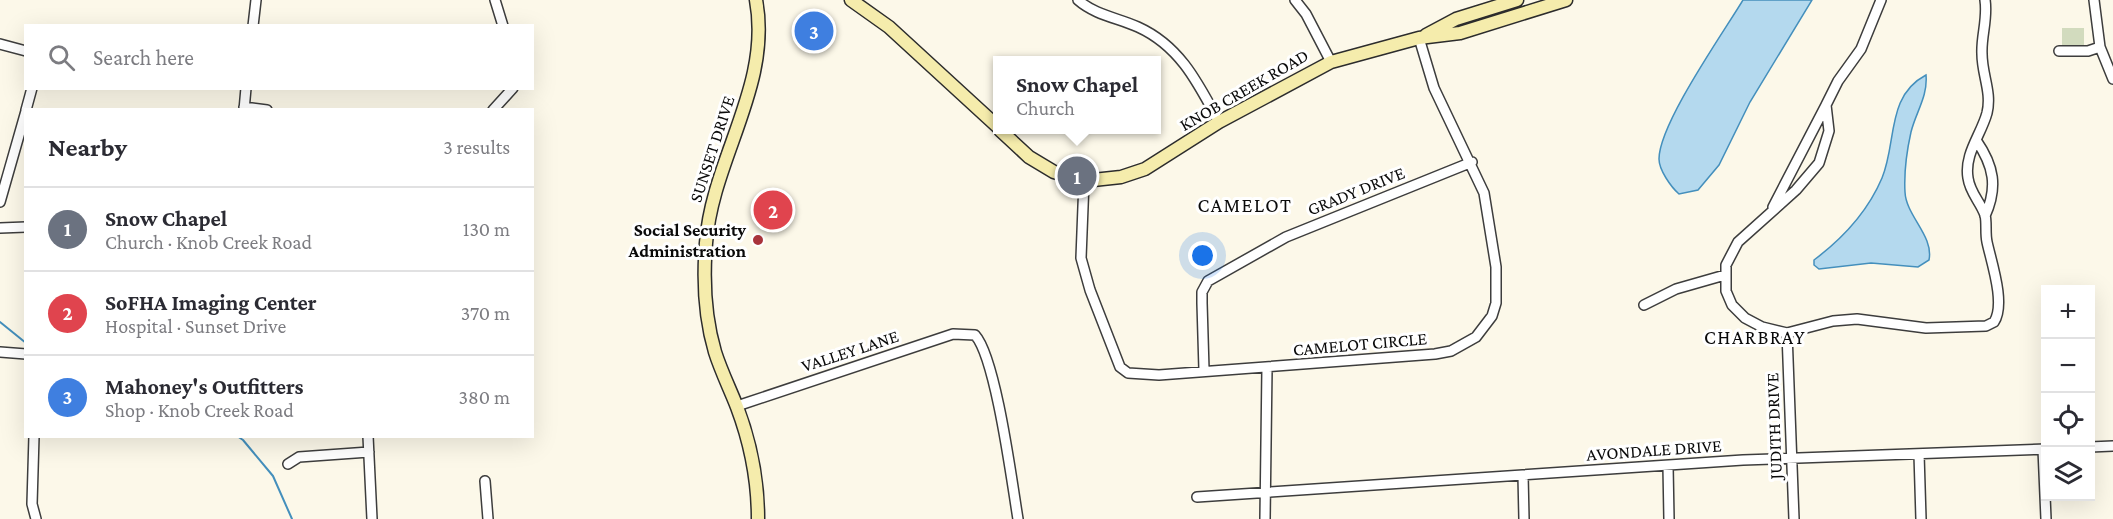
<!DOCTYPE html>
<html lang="en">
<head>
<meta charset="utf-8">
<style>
	body { margin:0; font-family:"Crimson Pro",serif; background:#f7f7f7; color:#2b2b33 }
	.controls { position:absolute; right:18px; bottom:18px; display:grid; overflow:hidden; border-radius:0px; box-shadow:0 6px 24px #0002 }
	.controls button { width:54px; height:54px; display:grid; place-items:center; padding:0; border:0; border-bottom:2px solid #e1e1e2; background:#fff; color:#2b2b33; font:30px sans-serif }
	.you { position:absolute; left:1203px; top:256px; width:21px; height:21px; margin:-15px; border:4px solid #fff; border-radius:50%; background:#1a73e8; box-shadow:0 0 0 9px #1a73e833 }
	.badge { display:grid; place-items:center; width:39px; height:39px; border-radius:50%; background:#7c3aed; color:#fff; font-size:20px; font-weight:700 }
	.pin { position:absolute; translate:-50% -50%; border:3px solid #fff; box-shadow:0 2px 6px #0006 }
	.popup { position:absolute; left:993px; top:56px; width:168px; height:78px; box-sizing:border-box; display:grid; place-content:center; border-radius:0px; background:#fff; filter:drop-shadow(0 2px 4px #0005); font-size:20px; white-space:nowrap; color:#7c7c81 }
	.popup b { font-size:22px; color:#2b2b33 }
	.popup::after { content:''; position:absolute; left:50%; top:100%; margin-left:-12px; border:12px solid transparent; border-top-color:#fff }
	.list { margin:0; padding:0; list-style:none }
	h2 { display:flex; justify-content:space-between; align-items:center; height:78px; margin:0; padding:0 24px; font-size:26px }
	h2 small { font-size:20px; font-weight:400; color:#7c7c81 }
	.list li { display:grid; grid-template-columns:39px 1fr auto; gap:18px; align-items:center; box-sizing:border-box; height:84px; padding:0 24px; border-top:2px solid #e1e1e2 }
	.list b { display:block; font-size:22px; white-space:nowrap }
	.list p { margin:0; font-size:20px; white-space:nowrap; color:#7c7c81 }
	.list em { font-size:20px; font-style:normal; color:#7c7c81 }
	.icon { flex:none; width:33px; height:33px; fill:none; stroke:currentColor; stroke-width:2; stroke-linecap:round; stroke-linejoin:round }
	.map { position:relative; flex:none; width:2113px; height:519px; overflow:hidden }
	.search { position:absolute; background:#fff; box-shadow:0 6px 24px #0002; left:24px; top:24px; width:510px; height:66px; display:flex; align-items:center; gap:15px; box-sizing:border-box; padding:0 21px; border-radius:0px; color:#7c7c81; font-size:22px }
	.panel { position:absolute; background:#fff; box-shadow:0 6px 24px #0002; left:24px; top:108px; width:510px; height:330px; border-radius:0px }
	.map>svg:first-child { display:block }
	.cemetery { fill:#d2dbbe }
	.water { fill:#b4d9ee; stroke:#448fbc; stroke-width:1.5 }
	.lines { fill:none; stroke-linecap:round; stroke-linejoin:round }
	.stream { stroke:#448fbc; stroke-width:2 }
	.minor-casing { stroke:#3d3d3d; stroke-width:12 }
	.secondary-casing { stroke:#2c2c2c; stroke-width:15 }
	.minor { stroke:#fff; stroke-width:9 }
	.secondary { stroke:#f5ecac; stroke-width:12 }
	.poi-dot { fill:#a9333b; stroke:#fff; stroke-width:2 }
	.labels { text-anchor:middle; stroke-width:6; stroke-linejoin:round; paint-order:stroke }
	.street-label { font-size:18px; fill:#0a0a0a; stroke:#fff }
	.poi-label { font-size:18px; font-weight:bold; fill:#0a0a0a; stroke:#fff; text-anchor:end }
	.neighbourhood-label { font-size:20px; letter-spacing:1.5px; fill:#0a0a0a; stroke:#fff }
</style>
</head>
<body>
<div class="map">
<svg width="2113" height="519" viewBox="0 0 2113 519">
	<rect width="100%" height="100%" fill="#fcf8e9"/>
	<path class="cemetery" d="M2062 28H2084V47H2062Z"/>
	<path class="water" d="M1743 0H1812L1750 102 1719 165 1698 190 1679 194C1671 187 1659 170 1659 159 1659 124 1723 33 1743 0Z
		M1926 75C1928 96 1916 112 1911 132 1907 150 1904 174 1905 192 1906 216 1934 236 1929 260L1918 267 1871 263 1819 269 1814 265V260C1842 239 1868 211 1882 178 1897 142 1886 96 1926 75Z"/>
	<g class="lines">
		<path class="stream" d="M0 322 26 343
			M237 436 243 440 273 476 292 519"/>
		<defs>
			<path id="minor" d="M495 0 503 26
				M1078 0C1095 15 1118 18 1138 27 1180 46 1198 83 1219 122
				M1295 0 1306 14 1331 62
				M1881 0 1861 49 1838 81 1826 105 1829 131 1819 163 1796 190 1738 242 1726 265V291L1732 305 1745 318 1762 327 1787 333 1833 321 1857 319 1926 328 1986 326 1994 322C2006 304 1991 261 1987 242 1985 233 1987 222 1985 215 1980 201 1970 193 1968 178 1964 154 1981 135 1987 113 1992 92 1982 75 1982 54 1981 36 1988 19 1985 0
				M2094 0 2100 47 2113 79
				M253 26 256 0
				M0 44 26 51
				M2059 51H2088L2100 47
				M244 107 267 110
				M26 110 32 88
				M244 110 246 88
				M493 110 513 88
				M1976 140C1994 166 1998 187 1985 216
				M1084 181 1081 258 1090 290 1120 367 1128 373 1159 375 1435 354 1451 351 1476 337 1492 316 1496 303V267L1484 193 1434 88 1419 38
				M0 202 26 111
				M1773 207 1826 105
				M0 228 26 227
				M1644 305 1676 289 1725 275
				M1787 333 1794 519
				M0 352 26 354
				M1204 370 1202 303V292L1208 281 1286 237 1472 162
				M737 406 953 334 975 335C996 358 1012 483 1018 519
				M34 436 32 504 36 519
				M368 436 372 519
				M2090 447 2113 446
				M2043 449 2046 519
				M1919 454 1921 519
				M288 464 299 457 369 452
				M1668 466 1669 519
				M1523 475 1524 519
				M485 481 488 519
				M1197 497 1743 460 2046 449
				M1265 519 1267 368"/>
			<path id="secondary" d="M756 0C772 86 712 159 706 243 703 279 705 318 715 352 721 371 730 389 737 407 751 444 758 480 758 519
				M851 0 889 27 998 127
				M1426 35 1456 19 1517 0
				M1000 130 1029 157 1054 172 1084 181 1121 177 1145 169 1219 122 1331 62 1419 38 1460 33 1566 0"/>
		</defs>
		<use href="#minor" class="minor-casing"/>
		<use href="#secondary" class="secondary-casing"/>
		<use href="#minor" class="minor"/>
		<use href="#secondary" class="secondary"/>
	</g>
	<circle class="poi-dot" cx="758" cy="240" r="6"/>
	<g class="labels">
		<g class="street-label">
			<text transform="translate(1244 90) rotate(-30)" y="6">KNOB CREEK ROAD</text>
			<text transform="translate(712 149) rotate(-72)" y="6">SUNSET DRIVE</text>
			<text transform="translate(1356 191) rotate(-22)" y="6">GRADY DRIVE</text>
			<text transform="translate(1360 344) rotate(-5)" y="6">CAMELOT CIRCLE</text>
			<text transform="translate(850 351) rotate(-18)" y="6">VALLEY LANE</text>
			<text transform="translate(1774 426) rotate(-92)" y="6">JUDITH DRIVE</text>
			<text transform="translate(1654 450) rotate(-4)" y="6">AVONDALE DRIVE</text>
		</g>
		<g class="poi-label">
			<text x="746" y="236">Social Security<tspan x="746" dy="21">Administration</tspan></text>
		</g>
		<g class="neighbourhood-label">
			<text x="1245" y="212">CAMELOT</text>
			<text x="1755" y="344">CHARBRAY</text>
		</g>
	</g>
</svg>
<div class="controls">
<button>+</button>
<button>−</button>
<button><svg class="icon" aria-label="locate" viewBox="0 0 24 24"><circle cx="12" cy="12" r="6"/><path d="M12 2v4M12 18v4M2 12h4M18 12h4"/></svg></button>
<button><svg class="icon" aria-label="layers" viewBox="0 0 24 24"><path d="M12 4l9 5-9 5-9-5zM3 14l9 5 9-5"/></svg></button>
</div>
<div class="you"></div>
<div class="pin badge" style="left:1077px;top:176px;background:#6b7280">1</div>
<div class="popup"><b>Snow Chapel</b>Church</div>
<div class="pin badge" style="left:773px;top:210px;background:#e0444e">2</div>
<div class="pin badge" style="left:814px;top:31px;background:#3f7fe0">3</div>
<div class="search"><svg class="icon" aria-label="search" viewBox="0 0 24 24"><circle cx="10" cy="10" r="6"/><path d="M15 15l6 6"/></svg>Search here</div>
<section class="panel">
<h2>Nearby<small>3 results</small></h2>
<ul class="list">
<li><span class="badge" style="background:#6b7280">1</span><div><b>Snow Chapel</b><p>Church · Knob Creek Road</p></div><em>130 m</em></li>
<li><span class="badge" style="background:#e0444e">2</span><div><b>SoFHA Imaging Center</b><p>Hospital · Sunset Drive</p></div><em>370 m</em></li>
<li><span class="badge" style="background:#3f7fe0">3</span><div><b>Mahoney's Outfitters</b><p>Shop · Knob Creek Road</p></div><em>380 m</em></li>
</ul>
</section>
</div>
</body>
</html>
